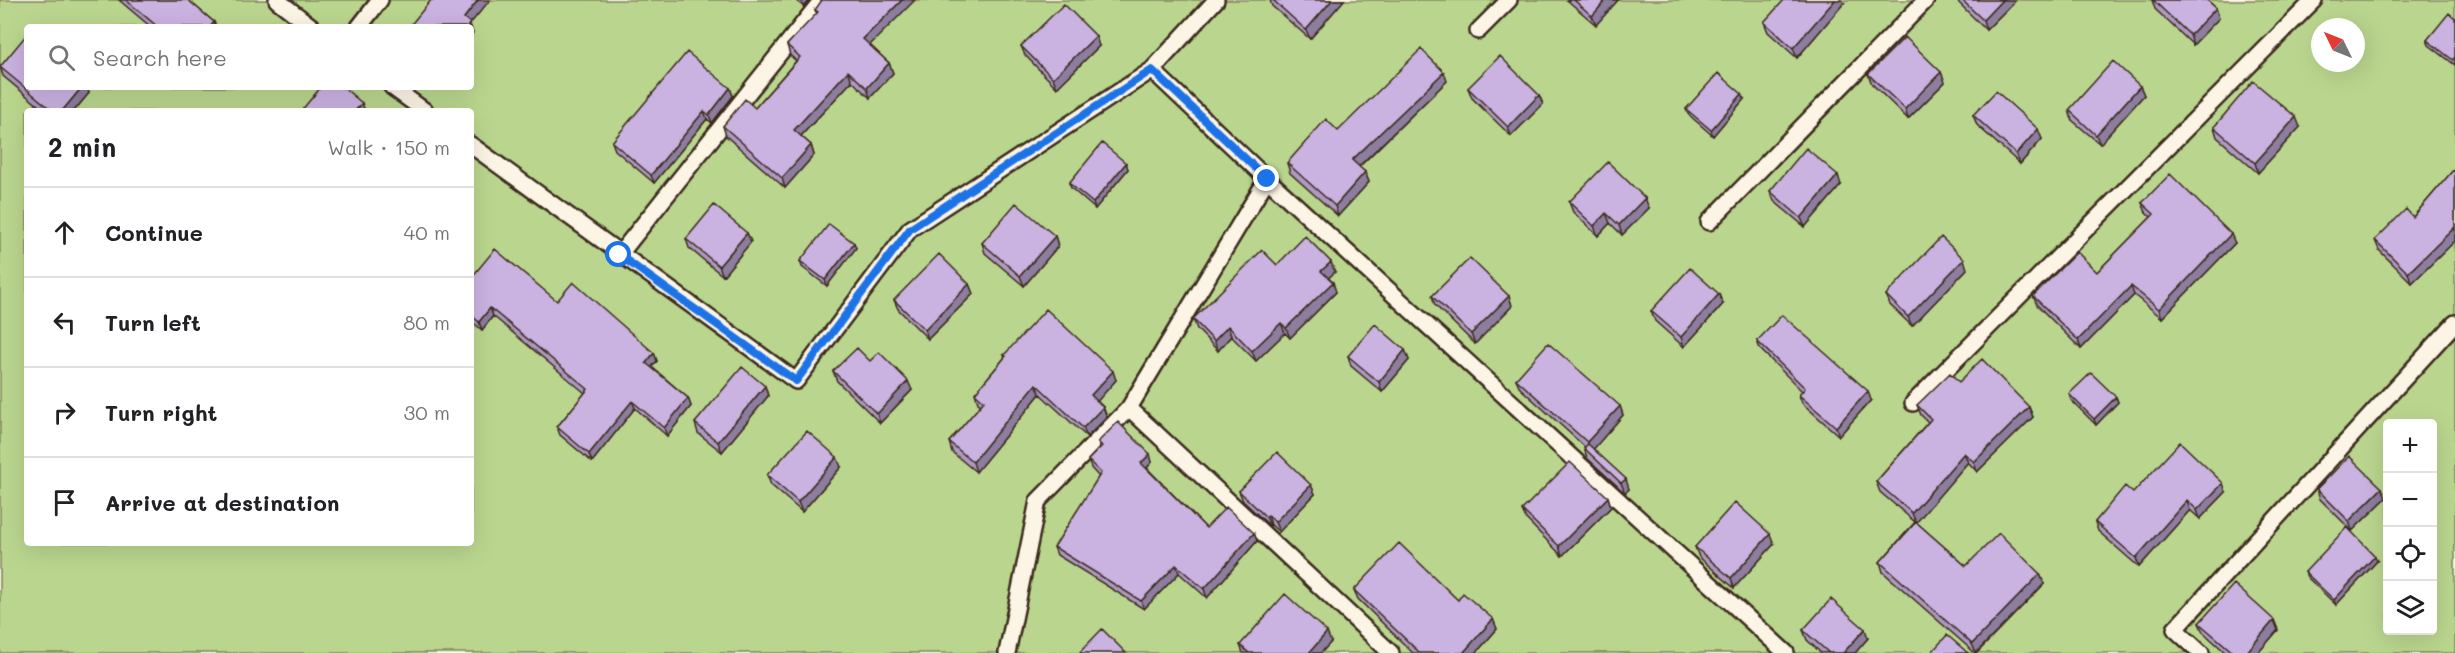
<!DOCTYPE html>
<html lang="en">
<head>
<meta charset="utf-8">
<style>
	body { margin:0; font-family:Mali,sans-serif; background:#f2f2f2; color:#202124 }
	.controls { position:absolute; right:18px; bottom:18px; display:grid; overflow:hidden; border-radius:6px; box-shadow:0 6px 24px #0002 }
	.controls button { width:54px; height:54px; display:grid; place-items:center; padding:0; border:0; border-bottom:2px solid #e0e0e0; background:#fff; color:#202124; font:30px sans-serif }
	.compass { position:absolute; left:2311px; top:18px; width:54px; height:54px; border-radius:50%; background:#fff; box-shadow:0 6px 24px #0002; rotate:313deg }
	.stop { position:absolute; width:18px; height:18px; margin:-14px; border:4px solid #1a73e8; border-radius:50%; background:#fff }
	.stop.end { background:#1a73e8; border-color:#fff; box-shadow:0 2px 6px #0008 }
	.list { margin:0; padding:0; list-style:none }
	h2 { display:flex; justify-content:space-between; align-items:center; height:78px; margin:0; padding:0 24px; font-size:26px }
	h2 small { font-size:20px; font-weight:400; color:#757577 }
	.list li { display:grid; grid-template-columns:39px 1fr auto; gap:18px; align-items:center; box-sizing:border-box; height:90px; padding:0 24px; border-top:2px solid #e0e0e0 }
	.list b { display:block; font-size:22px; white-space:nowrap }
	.list em { font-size:20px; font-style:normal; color:#757577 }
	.icon { flex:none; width:33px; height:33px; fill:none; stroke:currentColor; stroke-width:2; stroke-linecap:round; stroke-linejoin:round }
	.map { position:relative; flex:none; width:2455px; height:653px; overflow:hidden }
	.search { position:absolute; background:#fff; box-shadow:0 6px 24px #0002; left:24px; top:24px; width:450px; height:66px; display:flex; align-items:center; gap:15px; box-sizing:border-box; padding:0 21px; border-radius:6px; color:#757577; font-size:22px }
	.panel { position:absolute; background:#fff; box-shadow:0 6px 24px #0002; left:24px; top:108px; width:450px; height:438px; border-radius:6px }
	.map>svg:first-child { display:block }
	.green { fill:#bad68e; stroke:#7a8056; stroke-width:1.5; fill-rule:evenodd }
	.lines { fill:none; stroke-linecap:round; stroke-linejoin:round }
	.service-casing { stroke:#3b2a1e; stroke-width:20 }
	.service { stroke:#fcf5e5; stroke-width:15 }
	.wall { fill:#ae99c2; stroke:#3b2a1e; stroke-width:1.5 }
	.shaded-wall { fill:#8d7d9e; stroke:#3b2a1e; stroke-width:1.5 }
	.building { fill:#cab2e1; stroke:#3b2a1e; stroke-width:1.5 }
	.route { stroke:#1a73e8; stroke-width:8 }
</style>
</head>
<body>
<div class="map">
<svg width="2455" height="653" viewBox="0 0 2455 653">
	<rect width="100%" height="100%" fill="#fcf5e5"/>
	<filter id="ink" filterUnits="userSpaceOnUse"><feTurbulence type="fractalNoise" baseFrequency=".0167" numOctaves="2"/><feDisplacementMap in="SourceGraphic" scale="12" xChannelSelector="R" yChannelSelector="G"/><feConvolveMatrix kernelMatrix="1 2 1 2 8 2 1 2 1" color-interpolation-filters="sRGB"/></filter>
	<g filter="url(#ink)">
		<path class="green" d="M0 0H2455V653H0ZM27 27H471V87H27ZM2320 27H2356V63H2320ZM27 111H471V543H27ZM2388 424H2432V630H2388Z"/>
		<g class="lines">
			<defs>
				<path id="service" d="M277 0 312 27
					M359 27 380 0
					M1478 31 1509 0
					M392 87 425 111
					M471 145 796 381 910 229 1152 70 1216 0
					M1267 179 1786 653
					M1709 222 1926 0
					M619 255 822 0
					M1913 403 2314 0
					M1129 408 1391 653
					M1007 653 1038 501 1129 408 1267 179 1152 70
					M2201 653 2175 629 2455 323"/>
			</defs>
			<use href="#service" class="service-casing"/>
			<use href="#service" class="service"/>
		</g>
		<path class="wall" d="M119 0H188L214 22 216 27H151Z
			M795 0H810L804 7Z
			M1270 0H1344L1310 39 1272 6Z
			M1567 0H1618L1596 25Z
			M1956 0H2016L1986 30Z
			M2152 0H2207L2216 8 2219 18 2193 45 2155 9Z
			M1844 3 1797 58 1768 32 1764 22Z
			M815 10 870 45 889 63 893 73 870 98 852 81 801 136 811 145 814 155 785 188 726 136 723 126 755 108 796 61 790 55 787 45 817 14Z
			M2455 18V65L2429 45 2427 40Z
			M1021 46H1099L1057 88 1025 55Z
			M0 66 89 93 74 111H45L3 76Z
			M1941 72 1945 82 1908 119 1872 84 1868 74Z
			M1447 81 1359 167 1365 172 1369 182 1338 216 1290 173 1287 163 1338 131Z
			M2140 86 2144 95 2100 144 2072 120 2069 110Z
			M730 88 733 96 712 123 707 119 654 183 615 150 612 142Z
			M1468 88 1539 95 1543 104 1511 136 1472 98Z
			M1744 99 1713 136 1688 114 1686 109Z
			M1973 115 2042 139 2020 164 1977 125Z
			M2214 127H2300L2258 173 2217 137Z
			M1126 163 1128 169 1095 209 1071 188 1069 183Z
			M2455 168V241L2412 283 2379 250 2375 240 2413 217Z
			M1841 185 1805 227 1774 201 1770 191Z
			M1569 202 1649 208 1622 235 1610 223 1598 236 1573 212Z
			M2142 203 2235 243 2162 318 2134 295 2081 349 2037 305 2033 296 2097 272 2151 217 2146 212Z
			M747 233 751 242 723 276 689 248 686 239Z
			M1055 236 1058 246 1024 286 985 253 982 243Z
			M854 243 856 248 827 286 802 267 800 261Z
			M1277 265 1335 272 1328 278 1336 292 1290 338 1285 333 1256 361 1231 336 1218 351 1197 329 1193 319Z
			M1967 269 1912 326 1890 305 1886 295Z
			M471 278 557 301 654 353 657 361 652 367 688 398 691 406 667 436 635 408 592 462 560 435 557 427 585 393 493 316 482 330 471 321Z
			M969 284 973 294 928 339 898 309 894 300Z
			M1432 296H1509L1512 306 1475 344 1435 305Z
			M1723 304 1684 347 1655 321 1651 311Z
			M1757 341 1871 400 1839 436 1802 403 1799 395 1802 391 1760 349Z
			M1405 350 1409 360 1382 392 1351 366 1348 356Z
			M1004 355 1116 380 1097 401 1103 407 1107 417 1087 437 1040 394 976 472 952 452 949 442 981 405 978 403 975 393 1005 357Z
			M870 361 912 390 880 423 837 381 833 371Z
			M1516 379 1620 406 1623 415 1593 449 1629 489 1625 493 1587 458 1584 448 1585 447 1520 388Z
			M1959 382 2029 407 2033 417 1977 472 1968 462 1916 522 1966 566 2040 574 2044 584 1977 653H1975L1883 572 1880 562 1915 522 1880 492 1876 482 1928 422 1921 415 1917 405Z
			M765 386 768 396 722 452 698 433 695 423Z
			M2069 394 2116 397 2118 402 2096 425 2071 400Z
			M1098 442 1152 462 1147 468 1206 528 1254 533 1257 541 1207 598 1179 573 1144 609 1057 555 1054 547 1099 477 1091 468 1088 460 1100 447Z
			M841 467 802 512 771 485 767 475Z
			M1311 485 1315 494 1279 532 1271 525 1270 526 1243 501 1239 491Z
			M2317 489 2386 498 2352 531 2320 499Z
			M2226 492 2200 519 2190 510 2139 567 2098 531 2095 522 2133 493Z
			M1608 497 1611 507 1562 556 1526 519 1522 510Z
			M1774 544 1734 588 1699 557 1695 547Z
			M2377 561 2336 605 2307 577 2305 572Z
			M1354 590 1458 600 1493 619 1497 629 1476 653H1413L1358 599Z
			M2274 620 2278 630 2258 653H2226L2203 632 2199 623Z
			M1803 630 1868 638 1855 653H1821L1807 640Z
			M1331 642 1321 653H1243L1240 645Z"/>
		<path class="shaded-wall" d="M478 0H490L470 24 473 33 471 36V27H467L464 18Z
			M801 0H810L804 7Z
			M902 0H915L867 48 863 39Z
			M1332 0H1344L1310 39 1306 30Z
			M1606 0H1618L1596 25 1592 16Z
			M1835 0H1842L1844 3 1797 58 1793 48Z
			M2002 0H2016L1986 30 1983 20Z
			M2216 8 2219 18 2193 45 2190 35Z
			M214 22 216 27H210Z
			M1096 36 1099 46 1057 88 1053 78Z
			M889 63 893 73 870 98 867 88Z
			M848 71 852 81 797 140 794 130Z
			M1444 72 1447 81 1355 170 1352 160Z
			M1941 72 1945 82 1908 119 1905 109Z
			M2140 86 2144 95 2100 144 2096 135Z
			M82 87H87L89 93 74 111H62Z
			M730 88 733 96 712 123 709 115Z
			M1742 94 1744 99 1713 136 1711 130Z
			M1539 95 1543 104 1511 136 1508 127Z
			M362 103 365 111H355Z
			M704 111 707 119 654 183 651 175Z
			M2296 117 2300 127 2258 173 2255 163Z
			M2038 129 2042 139 2020 164 2016 154Z
			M811 145 814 155 785 188 782 178Z
			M1126 163 1128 169 1095 209 1093 203Z
			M1365 172 1369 182 1338 216 1335 206Z
			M1838 175 1841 185 1805 227 1801 218Z
			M1645 198 1649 208 1622 235 1619 225Z
			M1606 213 1610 223 1598 236 1594 226Z
			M2455 227V241L2412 283 2408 273Z
			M747 233 751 242 723 276 719 266Z
			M2231 234 2235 243 2162 318 2159 309Z
			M1055 236 1058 246 1024 286 1020 276Z
			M854 243 856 248 827 286 825 280Z
			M1964 259 1967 269 1912 326 1908 317Z
			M1331 262 1335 272 1325 281 1321 271Z
			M1333 282 1336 292 1290 338 1286 328Z
			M969 284 973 294 928 339 925 330Z
			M2131 286 2134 295 2081 349 2078 340Z
			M1719 294 1723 304 1684 347 1681 337Z
			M1509 296 1512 306 1475 344 1471 334Z
			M490 308 493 316 482 330 479 322Z
			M1281 323 1285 333 1256 361 1252 351Z
			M1228 326 1231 336 1218 351 1214 341Z
			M1405 350 1409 360 1382 392 1379 382Z
			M654 353 657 361 649 370 646 363Z
			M1113 371 1116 380 1094 405 1091 395Z
			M908 381 912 390 880 423 877 414Z
			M1036 384 1040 394 976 472 973 462Z
			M765 386 768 396 722 452 718 442Z
			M1868 391 1871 400 1839 436 1836 427Z
			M2116 397 2118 402 2096 425 2094 419Z
			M688 398 691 406 667 436 664 428Z
			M632 401 635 408 592 462 589 454Z
			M1620 406 1623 415 1591 452 1587 442Z
			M1103 407 1107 417 1087 437 1083 428Z
			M2029 407 2033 417 1977 472 1974 462Z
			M1964 453 1968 462 1916 523 1912 513Z
			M1150 454 1152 462 1144 471 1141 463Z
			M837 457 841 467 802 512 798 502Z
			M1626 479 1629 489 1625 493 1621 483Z
			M2223 483 2226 492 2200 519 2197 510Z
			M1311 485 1315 494 1279 532 1275 522Z
			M2382 488 2386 498 2352 531 2349 521Z
			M1608 497 1611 507 1562 556 1559 546Z
			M2187 500 2190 510 2139 567 2136 558Z
			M1268 515 1271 525 1270 526 1266 517Z
			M1254 533 1257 541 1207 598 1204 589Z
			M1770 534 1774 544 1734 588 1731 578Z
			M2375 556 2377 561 2336 605 2334 600Z
			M1176 565 1179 573 1144 609 1141 601Z
			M2040 574 2044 584 1976 653 1972 644Z
			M1493 619 1497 629 1476 653H1463Z
			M2274 620 2278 630 2258 653H2246Z
			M1865 629 1868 638 1855 653H1843Z
			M1327 632 1331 642 1321 653H1309Z"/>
		<path class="building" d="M126 0H188L214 22 210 27H158Z
			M431 0H478L464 18 470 23 467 27H409Z
			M822 0H902L863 39 889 63 867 88 848 71 794 130 811 145 782 178 723 126 745 99 755 108 800 57 787 45 818 12 815 10Z
			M1273 0H1332L1306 30Z
			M1574 0H1606L1592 16Z
			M1784 0H1835L1793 48 1764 22Z
			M1962 0H2002L1983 20Z
			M2153 0H2207L2216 8 2190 35Z
			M1064 4 1096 36 1053 78 1021 46Z
			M2449 13 2455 18V57L2453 60 2427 40Z
			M27 34V87H82L62 111H53L0 67Z
			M1905 37 1941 72 1905 109 1868 74Z
			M1421 49 1444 72 1352 160 1365 172 1335 206 1287 163 1326 119 1338 131Z
			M687 52 730 88 709 115 704 111 651 175 612 142Z
			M1500 56 1539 95 1508 127 1468 88Z
			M2113 61 2140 86 2096 135 2069 110Z
			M1718 73 1742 94 1711 130 1686 109Z
			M2253 81 2296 117 2255 163 2214 127Z
			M321 87H343L362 103 355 111H301Z
			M1996 91 2038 129 2016 154 1973 115Z
			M1102 143 1126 163 1093 203 1069 183Z
			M1806 148 1838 175 1801 218 1770 191Z
			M1608 162 1645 198 1619 225 1606 213 1594 226 1569 202Z
			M2455 168V227L2408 273 2375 240 2406 209 2413 217Z
			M2170 174 2231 234 2159 309 2131 286 2078 340 2033 296 2077 252 2097 272 2154 214 2142 203Z
			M1016 203 1055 236 1020 276 982 243Z
			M714 205 747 233 719 266 686 239Z
			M829 224 854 243 825 280 800 261Z
			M1305 236 1331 262 1321 271 1333 282 1286 328 1281 323 1252 351 1228 326 1214 341 1193 319 1262 250 1277 265Z
			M1941 237 1964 259 1908 317 1886 295Z
			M495 249 557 301 573 282 654 353 646 363 688 398 664 428 632 401 589 454 557 427 588 389 490 308 479 322 471 315V278Z
			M939 254 969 284 925 330 894 300Z
			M1470 258 1509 296 1471 334 1432 296Z
			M1690 268 1719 294 1681 337 1651 311Z
			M1046 309 1113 371 1091 395 1103 407 1083 428 1036 384 973 462 949 442 984 401 975 393 1006 356 1004 355Z
			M1782 315 1868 391 1836 427 1799 395 1805 388 1757 341Z
			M1375 324 1405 350 1379 382 1348 356Z
			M1548 343 1620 406 1587 442 1516 379Z
			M857 348 870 361 879 352 908 381 877 414 833 371Z
			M1982 359 2029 407 1974 462 1964 453 1912 513 1876 482 1931 419 1917 405 1950 373 1959 382Z
			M742 367 765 386 718 442 695 423Z
			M2091 373 2116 397 2094 419 2069 394Z
			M1118 422 1150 454 1141 463 1206 528 1226 507 1254 533 1204 589 1176 565 1141 601 1054 547 1101 473 1088 460 1102 446 1098 442Z
			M807 431 837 457 798 502 767 475Z
			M2180 442 2223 483 2197 510 2187 500 2136 558 2095 522 2125 486 2133 493Z
			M1588 444 1626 479 1621 483 1584 448Z
			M1277 452 1311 485 1275 522 1268 515 1266 517 1239 491Z
			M2349 456 2382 488 2349 521 2317 489Z
			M1570 462 1608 497 1559 546 1522 510Z
			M1735 502 1770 534 1731 578 1695 547Z
			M1916 522 1966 566 1999 533 2040 574 1972 644 1880 562Z
			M2347 527 2375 556 2334 600 2305 572Z
			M1399 543 1458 600 1463 593 1493 619 1463 653H1420L1354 590Z
			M2234 584 2274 620 2246 653H2234L2199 623Z
			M1285 594 1327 632 1309 653H1249L1240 645Z
			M1831 599 1865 629 1843 653H1829L1803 630Z
			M1102 629 1126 653H1079Z
			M1947 635 1968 653H1931Z"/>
	</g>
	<g class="lines" filter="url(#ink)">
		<path class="route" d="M619 255 796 381 910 229 1152 70 1267 179"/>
	</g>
</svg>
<div class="controls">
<button>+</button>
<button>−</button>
<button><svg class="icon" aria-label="locate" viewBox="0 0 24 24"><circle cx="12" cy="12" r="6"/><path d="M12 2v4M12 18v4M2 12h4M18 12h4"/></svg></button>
<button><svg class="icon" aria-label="layers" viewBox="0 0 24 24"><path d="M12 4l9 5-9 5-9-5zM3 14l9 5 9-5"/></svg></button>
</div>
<svg class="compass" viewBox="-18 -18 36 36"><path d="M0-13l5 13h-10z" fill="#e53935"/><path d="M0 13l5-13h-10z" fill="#757577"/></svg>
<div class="stop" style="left:619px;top:255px"></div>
<div class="stop end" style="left:1267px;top:179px"></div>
<div class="search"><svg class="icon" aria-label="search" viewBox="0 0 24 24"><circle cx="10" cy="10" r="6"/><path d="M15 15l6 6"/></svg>Search here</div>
<section class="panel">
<h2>2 min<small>Walk · 150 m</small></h2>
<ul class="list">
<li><svg class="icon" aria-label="ahead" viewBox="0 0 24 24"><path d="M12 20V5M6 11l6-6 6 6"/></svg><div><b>Continue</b></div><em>40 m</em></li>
<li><svg class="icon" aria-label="left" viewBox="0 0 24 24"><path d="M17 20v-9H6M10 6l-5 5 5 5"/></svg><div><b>Turn left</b></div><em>80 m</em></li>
<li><svg class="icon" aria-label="right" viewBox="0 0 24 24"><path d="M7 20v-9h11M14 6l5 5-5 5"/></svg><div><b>Turn right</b></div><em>30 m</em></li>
<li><svg class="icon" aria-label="arrive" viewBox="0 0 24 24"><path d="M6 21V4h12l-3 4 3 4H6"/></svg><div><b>Arrive at destination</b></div></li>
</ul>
</section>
</div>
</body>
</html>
